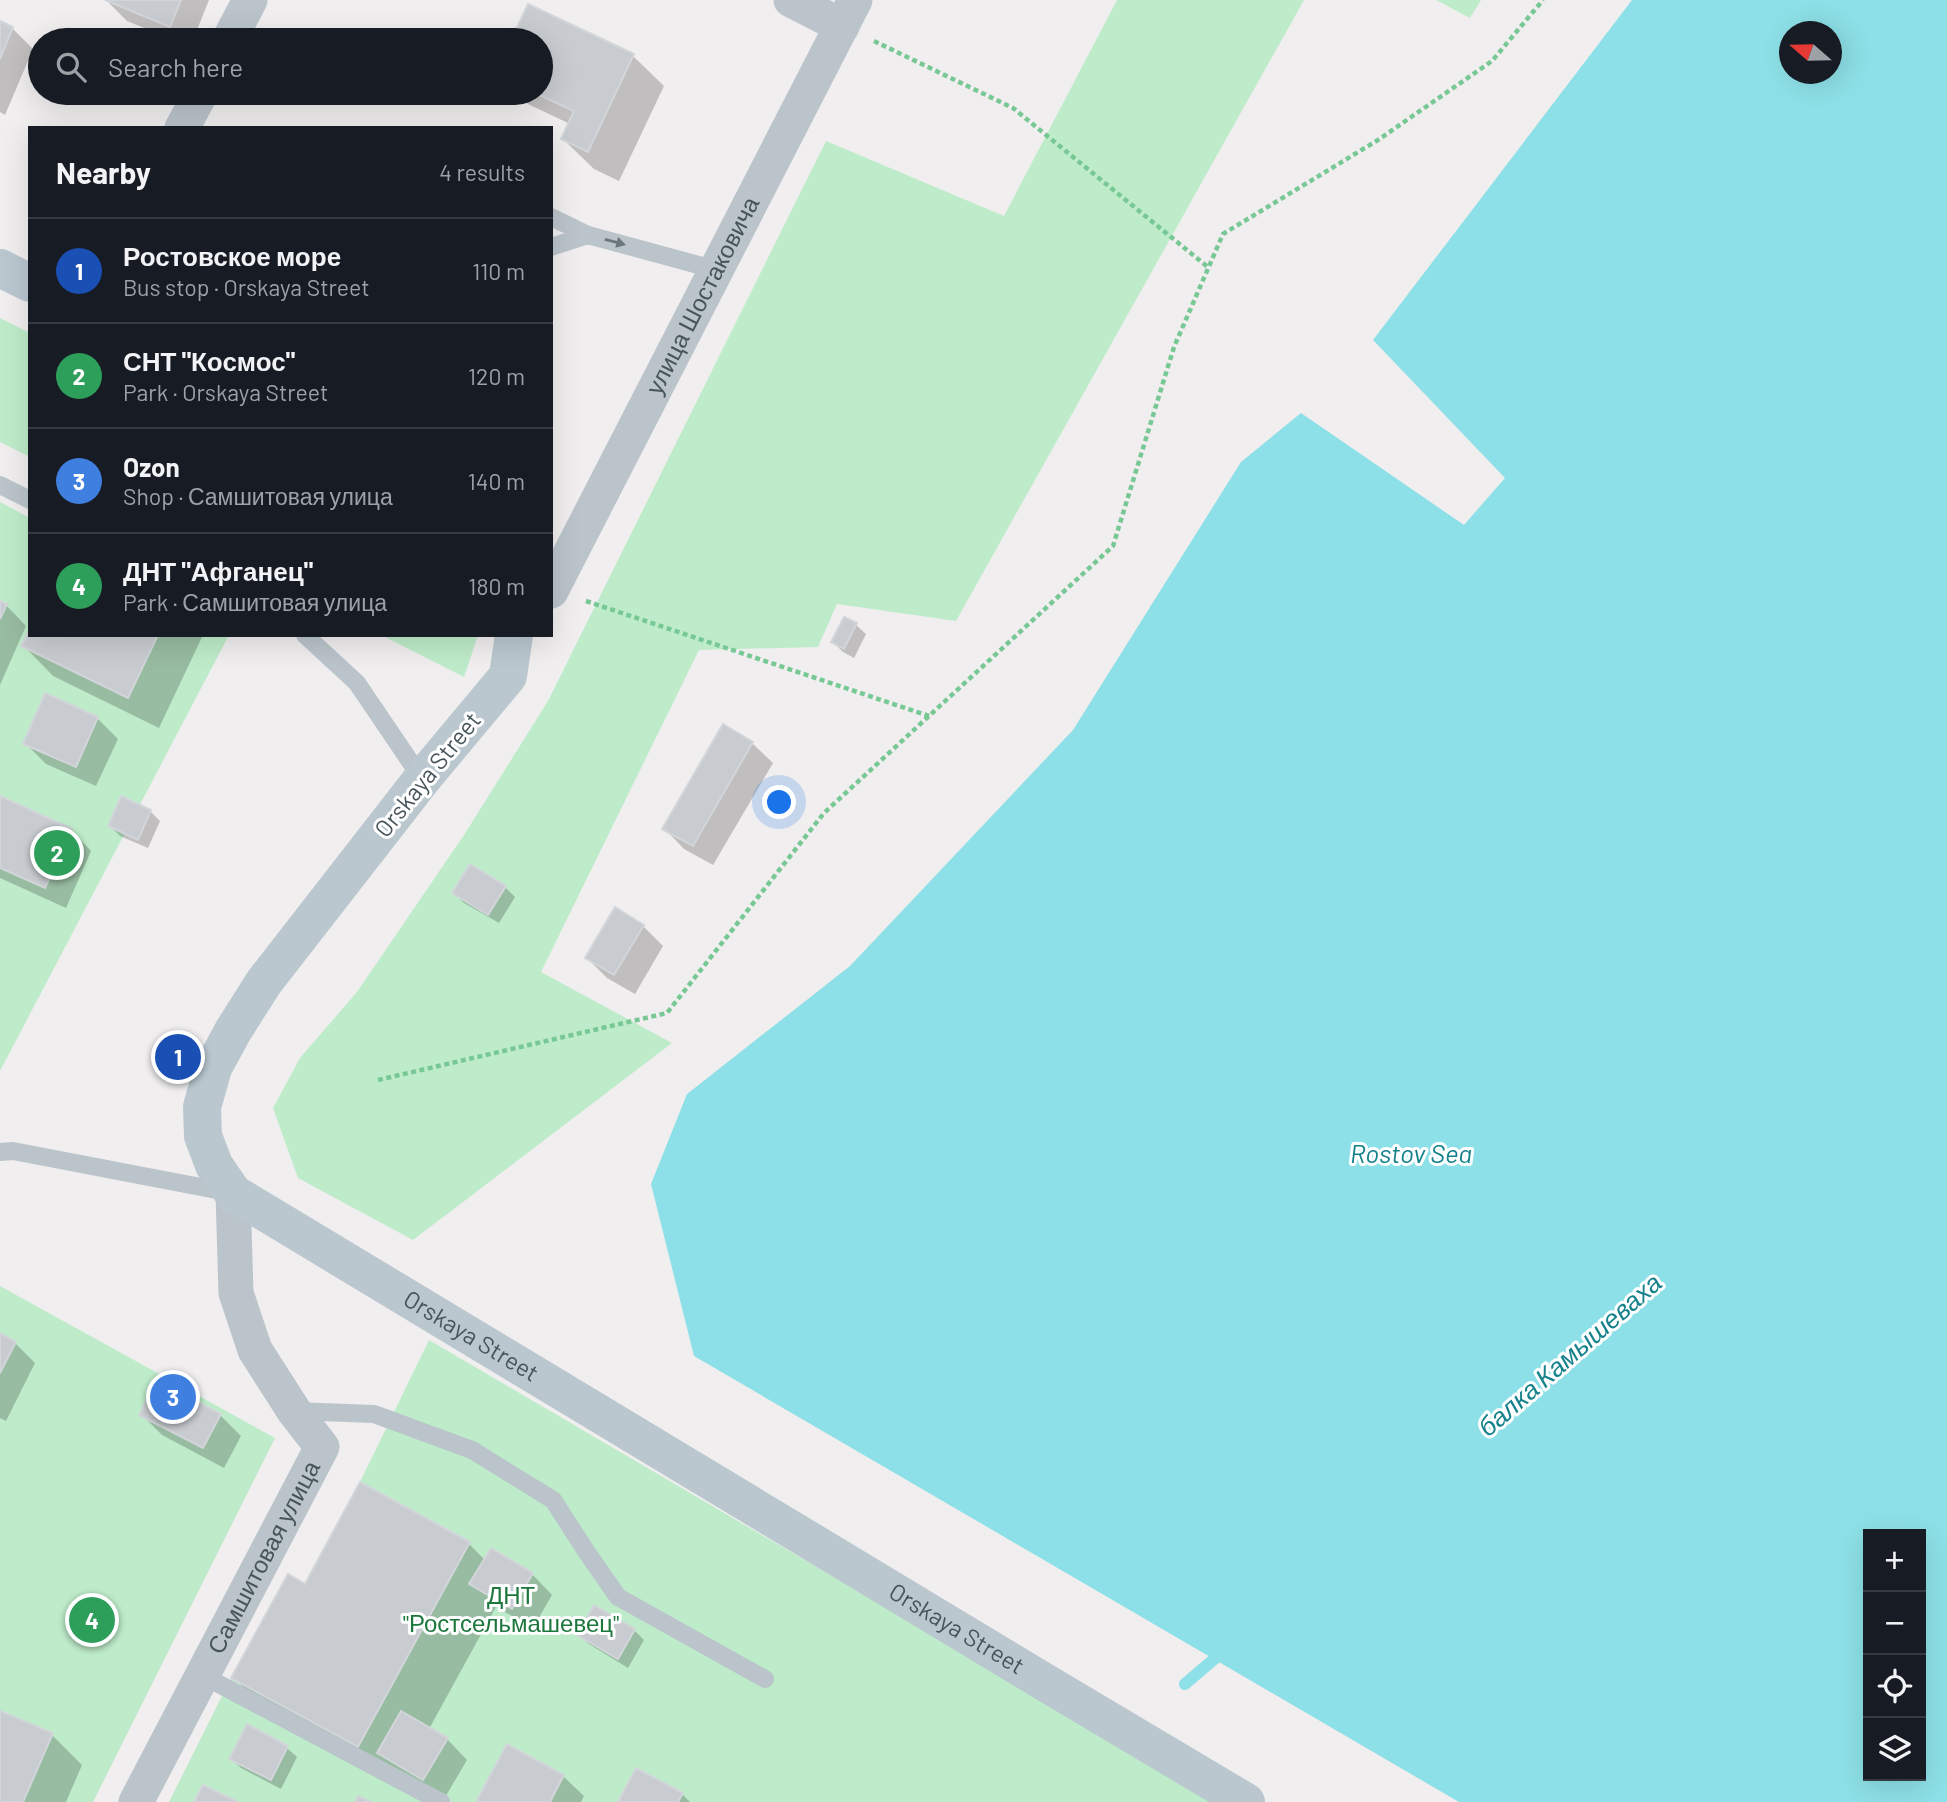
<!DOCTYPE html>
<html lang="en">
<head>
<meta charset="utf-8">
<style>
	body { margin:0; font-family:Barlow,sans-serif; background:#242831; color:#f1f3f6 }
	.controls { position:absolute; right:21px; bottom:21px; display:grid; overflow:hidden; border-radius:0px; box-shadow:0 7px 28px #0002 }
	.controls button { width:63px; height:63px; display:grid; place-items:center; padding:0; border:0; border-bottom:2px solid #363941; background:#171b24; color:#f1f3f6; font:35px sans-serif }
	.compass { position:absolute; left:1779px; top:21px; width:63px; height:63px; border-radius:50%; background:#171b24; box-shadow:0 7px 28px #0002; rotate:290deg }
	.you { position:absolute; left:780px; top:803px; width:24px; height:24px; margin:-18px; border:5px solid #fff; border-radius:50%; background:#1a73e8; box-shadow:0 0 0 10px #1a73e833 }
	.badge { display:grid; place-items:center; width:46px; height:46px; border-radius:50%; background:#2388d5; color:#fff; font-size:23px; font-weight:700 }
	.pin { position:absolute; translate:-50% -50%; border:4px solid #fff; box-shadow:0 2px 7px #0006 }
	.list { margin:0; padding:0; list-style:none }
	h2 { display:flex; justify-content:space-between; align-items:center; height:91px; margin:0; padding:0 28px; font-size:30px }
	h2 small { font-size:23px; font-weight:400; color:#9ea1a6 }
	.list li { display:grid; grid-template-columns:46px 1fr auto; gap:21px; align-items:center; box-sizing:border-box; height:105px; padding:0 28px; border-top:2px solid #363941 }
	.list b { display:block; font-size:26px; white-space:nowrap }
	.list p { margin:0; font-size:23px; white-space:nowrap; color:#9ea1a6 }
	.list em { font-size:23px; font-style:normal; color:#9ea1a6 }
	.icon { flex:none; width:38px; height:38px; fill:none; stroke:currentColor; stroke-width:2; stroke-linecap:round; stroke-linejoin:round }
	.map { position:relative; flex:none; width:1947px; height:1802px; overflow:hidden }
	.search { position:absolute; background:#171b24; box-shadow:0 7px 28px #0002; left:28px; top:28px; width:525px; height:77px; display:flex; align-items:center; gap:18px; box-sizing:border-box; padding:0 24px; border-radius:38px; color:#9ea1a6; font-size:26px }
	.panel { position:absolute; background:#171b24; box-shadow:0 7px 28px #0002; left:28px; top:126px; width:525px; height:511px; border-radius:0px }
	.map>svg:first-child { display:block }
	.green { fill:#beecca }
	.water { fill:#8de0e7; fill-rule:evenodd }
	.shadow { fill:#0003 }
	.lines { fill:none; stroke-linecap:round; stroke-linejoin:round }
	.stream { stroke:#8de0e7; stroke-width:12 }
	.building { fill:#c8ccd0; stroke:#d2d5d9; stroke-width:2 }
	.path { stroke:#78c896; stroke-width:4.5; stroke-dasharray:5 3.5; stroke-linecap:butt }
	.service { stroke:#bac4ca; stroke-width:18 }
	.minor { stroke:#bac4ca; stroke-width:35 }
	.secondary { stroke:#bac7cf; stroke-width:38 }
	.oneway { fill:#6a767c }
	.labels { text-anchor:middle; stroke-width:6; stroke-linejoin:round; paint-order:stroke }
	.street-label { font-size:24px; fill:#47545a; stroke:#fff }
	.park-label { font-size:24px; fill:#1c773d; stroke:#fff }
	.water-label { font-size:26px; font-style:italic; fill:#14818b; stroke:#fff }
</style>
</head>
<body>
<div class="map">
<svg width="1947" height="1802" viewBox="0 0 1947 1802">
	<rect width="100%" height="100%" fill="#f0eeee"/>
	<path class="green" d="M1117 0H1304L956 621 837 604 818 647 699 650 541 972 672 1043 413 1240 298 1178 273 1108 300 1058 357 992 464 835 548 701 826 141 1004 216Z
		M1436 0H1481L1470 18Z
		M0 318 30 333V457L0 442Z
		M0 502 30 518V635H229L0 1071Z
		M381 635H478L464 677Z
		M0 1286 275 1438 93 1802H0Z
		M429 1340 1151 1763 1217 1802H169L231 1678 288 1574 305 1584 360 1482Z"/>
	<path class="water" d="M1632 0H1947V1802H1459L694 1356 651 1184 687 1094 850 966 1073 730 1241 462 1301 413 1464 525 1505 478 1373 340ZM1790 32H1832V74H1790ZM1868 1534H1921V1776H1868Z"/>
	<path class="shadow" d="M106 0H209L193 40H174L127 21Z
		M529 7 633 56 664 86 619 181 594 169 563 139 570 124 528 104 517 93H541V40H513Z
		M0 23 12 28 33 49 5 115 0 112Z
		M0 603 6 605 26 626 0 685Z
		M856 625 866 634 854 658 843 652 833 642Z
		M30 635H203L159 728 53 676 23 645Z
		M97 718 118 739 96 786 46 764 25 743Z
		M752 743 773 763 713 865 684 849 664 828Z
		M0 800 71 830 91 851 66 908 0 878Z
		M150 811 160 821 148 848 120 836 110 826Z
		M505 887 515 897 499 923 464 903 454 893Z
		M643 926 663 946 635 994 607 978 587 958Z
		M0 1335 15 1343 35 1363 6 1421 0 1418Z
		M141 1414 220 1415 241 1436 224 1468 162 1435Z
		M469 1544 485 1560 532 1574 552 1595 533 1628 496 1607 429 1729 447 1739 467 1760 444 1799 274 1718 234 1678 306 1586Z
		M634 1630 644 1640 628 1668 589 1644 579 1635Z
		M0 1712 52 1735 82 1765 66 1802H0Z
		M287 1748 297 1757 281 1789 241 1768 231 1758Z
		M563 1776 584 1796 581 1802H481Z
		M682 1794 690 1802H620Z"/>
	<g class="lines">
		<path class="stream" d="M1185 1684 1226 1649"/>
	</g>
	<path class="building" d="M105 0H181L170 27Z
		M528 4 634 54 588 152 561 139 574 111 535 93H541V40H511Z
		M0 21 13 27 0 59Z
		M0 601 7 604 0 619Z
		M844 617 857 623 844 649 831 642Z
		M30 628V635H158L128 698 21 646Z
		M45 693 98 717 76 767 23 744Z
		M723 724 753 742 693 846 662 829Z
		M0 796 72 829 45 888 0 868Z
		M121 796 151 810 138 840 108 826Z
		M470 864 506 886 488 915 452 893Z
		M615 907 644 925 614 975 585 958Z
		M0 1333 16 1342 0 1373Z
		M157 1380 221 1414 203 1448 139 1415Z
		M360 1482 470 1542 358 1747 231 1678 288 1574 305 1584Z
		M491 1548 533 1573 512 1609 469 1584Z
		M594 1605 635 1629 618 1659 577 1635Z
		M0 1711 53 1733 23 1802H0Z
		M401 1711 448 1738 423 1780 377 1753Z
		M247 1724 288 1746 271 1780 229 1759Z
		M507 1744 564 1775 550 1802H480L477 1800Z
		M636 1768 683 1793 678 1802H618Z
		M203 1785 238 1802H194Z
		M358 1796 371 1802H355Z"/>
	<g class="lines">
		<path class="path" d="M874 41 1013 108 1209 268
			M586 601 929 716
			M378 1080 667 1013 824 813 1113 546 1174 347 1223 234 1378 140 1492 61 1543 0"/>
		<path class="service" d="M551 217 588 235 717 270
			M551 247 588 235
			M0 485 30 500
			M305 635 357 683 422 779
			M0 1152 13 1151 227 1192
			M294 1411 374 1414 472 1450 553 1500 588 1554 618 1597 765 1679
			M202 1675 441 1802"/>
		<g class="minor">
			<path d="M791 0 842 26"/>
			<path d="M229 40 250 0"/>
			<path d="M182 128 201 93"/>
			<path id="s1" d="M551 591 855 0"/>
			<path id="s2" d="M136 1802 322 1447 294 1411 255 1350 236 1293 233 1193"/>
		</g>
		<g class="secondary">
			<path d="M0 268 30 283"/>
			<path id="s3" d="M514 635 508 676 422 779 264 982 233 1031 213 1068 202 1107 203 1136 214 1165 233 1193 1046 1683 1246 1802"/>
		</g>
	</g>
	<defs><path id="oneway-solid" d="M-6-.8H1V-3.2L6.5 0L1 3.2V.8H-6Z" transform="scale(1.75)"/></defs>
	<use class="oneway" href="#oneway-solid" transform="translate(615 242) rotate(15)"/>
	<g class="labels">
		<g class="street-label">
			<text dy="8" stroke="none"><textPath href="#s1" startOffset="332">улица Шостаковича</textPath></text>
			<text transform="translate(428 775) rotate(-51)" y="8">Orskaya Street</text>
			<text dy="8" stroke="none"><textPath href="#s3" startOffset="945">Orskaya Street</textPath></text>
			<text dy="8" stroke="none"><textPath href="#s2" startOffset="276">Самшитовая улица</textPath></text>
			<text dy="8" stroke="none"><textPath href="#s3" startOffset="1512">Orskaya Street</textPath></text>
		</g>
		<g class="park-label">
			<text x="511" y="1604">ДНТ<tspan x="511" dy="28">"Ростсельмашевец"</tspan></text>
		</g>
		<g class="water-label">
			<text x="1411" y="1163">Rostov Sea</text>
			<text transform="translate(1570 1355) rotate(-41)" y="9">балка Камышеваха</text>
		</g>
	</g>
</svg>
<div class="controls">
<button>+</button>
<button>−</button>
<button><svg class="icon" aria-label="locate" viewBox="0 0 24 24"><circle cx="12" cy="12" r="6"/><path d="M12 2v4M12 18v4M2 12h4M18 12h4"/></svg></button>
<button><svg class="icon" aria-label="layers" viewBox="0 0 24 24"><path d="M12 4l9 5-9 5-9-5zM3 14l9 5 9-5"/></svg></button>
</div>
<svg class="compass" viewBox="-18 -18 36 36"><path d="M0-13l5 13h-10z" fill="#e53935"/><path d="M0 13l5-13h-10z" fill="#9ea1a6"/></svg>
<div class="you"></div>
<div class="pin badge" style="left:178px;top:1057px;background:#1a4fb4">1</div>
<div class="pin badge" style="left:57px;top:853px;background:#2e9e5b">2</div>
<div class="pin badge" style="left:173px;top:1397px;background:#3f7fe0">3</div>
<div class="pin badge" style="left:92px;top:1620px;background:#2e9e5b">4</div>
<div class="search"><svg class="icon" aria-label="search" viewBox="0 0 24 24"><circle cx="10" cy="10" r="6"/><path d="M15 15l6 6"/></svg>Search here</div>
<section class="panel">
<h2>Nearby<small>4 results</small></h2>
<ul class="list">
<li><span class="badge" style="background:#1a4fb4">1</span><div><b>Ростовское море</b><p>Bus stop · Orskaya Street</p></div><em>110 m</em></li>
<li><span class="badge" style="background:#2e9e5b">2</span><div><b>СНТ &quot;Космос&quot;</b><p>Park · Orskaya Street</p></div><em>120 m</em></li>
<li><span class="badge" style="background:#3f7fe0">3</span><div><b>Ozon</b><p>Shop · Самшитовая улица</p></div><em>140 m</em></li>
<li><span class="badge" style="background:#2e9e5b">4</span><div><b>ДНТ &quot;Афганец&quot;</b><p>Park · Самшитовая улица</p></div><em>180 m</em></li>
</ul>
</section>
</div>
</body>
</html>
